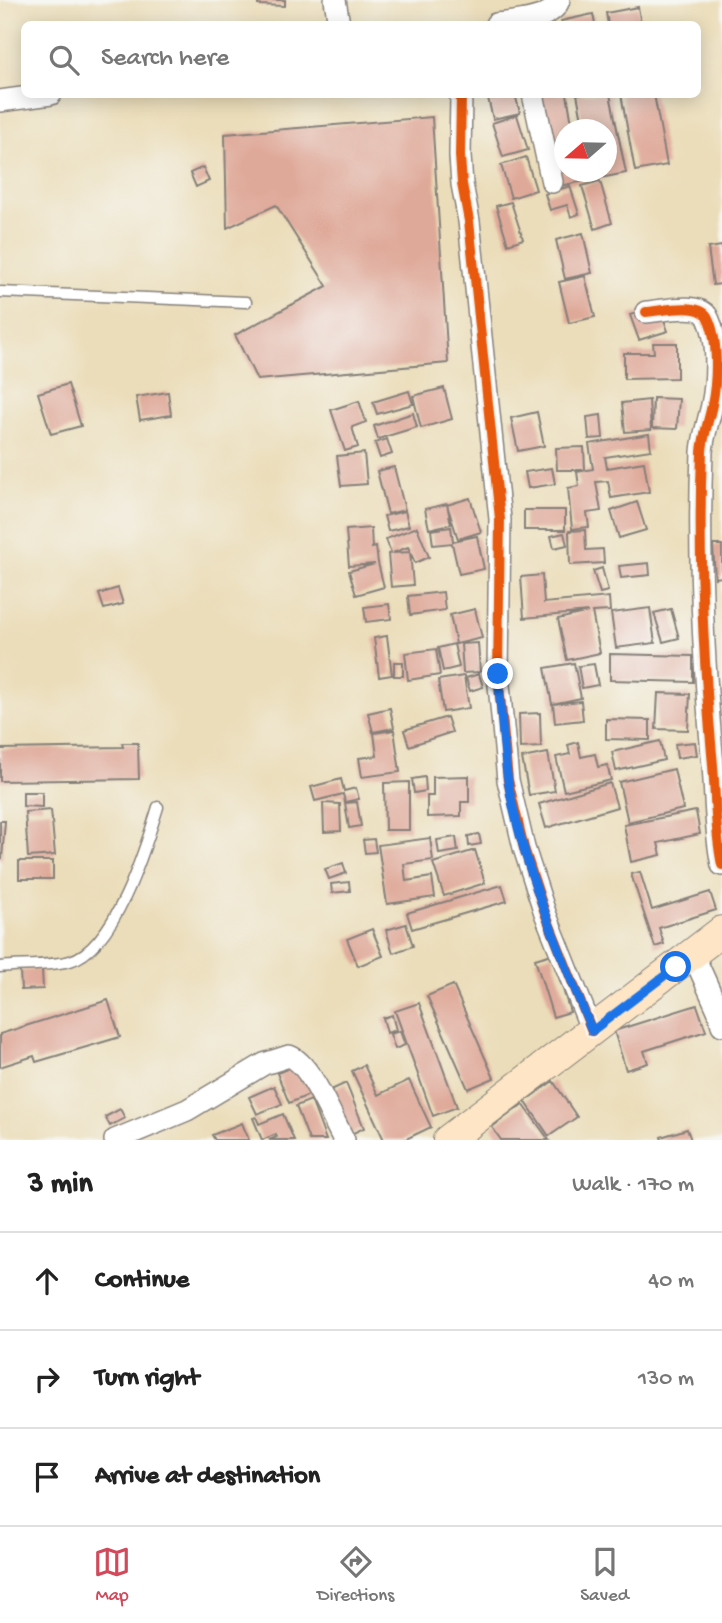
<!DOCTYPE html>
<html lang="en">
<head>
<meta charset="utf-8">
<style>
	body { margin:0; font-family:"Gochi Hand",sans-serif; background:#f6f6f6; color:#222 }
	.compass { position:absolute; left:554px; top:119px; width:63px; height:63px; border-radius:50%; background:#fff; box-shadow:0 4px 18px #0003; rotate:250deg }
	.stop { position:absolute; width:21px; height:21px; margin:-16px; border:5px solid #1a73e8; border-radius:50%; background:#fff }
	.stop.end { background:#1a73e8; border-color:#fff; box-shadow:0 2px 7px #0008 }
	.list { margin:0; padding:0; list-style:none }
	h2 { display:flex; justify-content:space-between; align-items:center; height:91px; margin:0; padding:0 28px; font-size:30px }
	h2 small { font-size:23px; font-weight:400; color:#767676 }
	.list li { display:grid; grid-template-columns:46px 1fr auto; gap:21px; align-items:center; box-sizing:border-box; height:98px; padding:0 28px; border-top:2px solid #e0e0e0 }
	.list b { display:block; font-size:26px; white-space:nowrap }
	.list em { font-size:23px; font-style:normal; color:#767676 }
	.icon { flex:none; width:38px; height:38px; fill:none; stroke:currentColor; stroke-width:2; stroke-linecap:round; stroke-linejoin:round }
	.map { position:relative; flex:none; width:722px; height:1140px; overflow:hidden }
	.search { position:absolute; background:#fff; box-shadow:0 4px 18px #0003; left:21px; right:21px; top:21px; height:77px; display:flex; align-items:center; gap:18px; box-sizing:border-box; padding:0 24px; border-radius:10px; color:#767676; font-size:26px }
	.sheet { height:385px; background:#fff }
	nav { display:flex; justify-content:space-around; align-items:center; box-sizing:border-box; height:98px; border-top:2px solid #e0e0e0; background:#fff; font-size:19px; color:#767676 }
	nav a { display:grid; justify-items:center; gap:4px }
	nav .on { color:#d1495b }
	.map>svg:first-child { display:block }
	.building { fill:#dfa999 }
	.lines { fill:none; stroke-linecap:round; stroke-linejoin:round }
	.lane-casing { stroke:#86807a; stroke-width:13 }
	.street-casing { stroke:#86807a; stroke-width:24 }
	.secondary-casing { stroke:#86807a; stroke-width:32 }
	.lane { stroke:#fff; stroke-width:10 }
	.street { stroke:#fff; stroke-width:21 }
	.secondary { stroke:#fde5c5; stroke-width:30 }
	.cycleway-casing { stroke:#f6f6f2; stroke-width:15 }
	.cycleway { stroke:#e8590c; stroke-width:10 }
	.route { stroke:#1a73e8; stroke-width:9 }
</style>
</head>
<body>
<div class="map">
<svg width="722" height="1140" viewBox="0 0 722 1140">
	<rect width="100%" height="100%" fill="#f6f6f2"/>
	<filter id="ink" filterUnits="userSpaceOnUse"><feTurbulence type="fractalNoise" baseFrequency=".0143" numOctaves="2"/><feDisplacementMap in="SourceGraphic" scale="14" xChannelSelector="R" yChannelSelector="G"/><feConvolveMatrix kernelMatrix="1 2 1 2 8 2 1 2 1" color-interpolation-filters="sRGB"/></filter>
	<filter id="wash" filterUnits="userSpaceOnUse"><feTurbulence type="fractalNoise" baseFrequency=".00686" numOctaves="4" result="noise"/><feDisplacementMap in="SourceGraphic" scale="28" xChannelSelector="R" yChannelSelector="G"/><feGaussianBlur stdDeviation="1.57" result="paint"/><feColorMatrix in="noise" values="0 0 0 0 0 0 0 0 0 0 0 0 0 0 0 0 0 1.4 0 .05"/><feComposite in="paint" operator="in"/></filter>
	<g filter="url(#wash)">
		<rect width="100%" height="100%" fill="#ebddb9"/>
		<g id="blocks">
			<path class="building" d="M258 0H285V6L258 5Z
				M638 7 641 24H608L606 13Z
				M593 14 595 24H562L561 21Z
				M487 94H515L520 113 493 119Z
				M540 94H567L573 130H564V142L549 145Z
				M577 94H610L626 173 595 179 593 172H606V130H584Z
				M621 94H654L667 165 635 171Z
				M517 115 528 150 503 157 492 123Z
				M432 117 448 363 257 380 235 335 327 286 276 205 227 228 225 134Z
				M564 146V172H583L585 181 559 186 552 149Z
				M526 157 536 190 511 198 501 165Z
				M203 167 209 181 196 187 190 173Z
				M600 181 612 223 595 229 582 186Z
				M570 186 579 214 571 217 567 205 550 210 545 194Z
				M511 202 523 239 508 244 496 206Z
				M583 233 592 273 565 279 556 240Z
				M722 246V284L713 285 708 248Z
				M585 276 595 317 569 323 559 282Z
				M659 306 668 331 639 340 630 315Z
				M653 343H677V378L624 379V353H654Z
				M68 384 81 426 51 434 38 393Z
				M444 388 452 419 421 428 413 396Z
				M409 391 413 404 377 414 373 402Z
				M168 392 171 415 140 420 136 397Z
				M653 398 679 399 677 429 652 428Z
				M649 400 651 430 625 432 622 403Z
				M359 401 366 422 352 427 358 447 345 451 331 410Z
				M537 412 544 446 518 451 511 418Z
				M413 413 417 427 378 439 374 426Z
				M601 415 603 438 589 439 587 417Z
				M649 434 651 450 605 457 607 468 644 462 649 492 611 498 608 481 596 482 601 511 587 513 589 527 572 529 568 488 579 486 577 472 593 469 589 444Z
				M387 439 392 454 380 458 375 443Z
				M584 447 585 470H557L556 448Z
				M364 453 367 484 341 486 337 456Z
				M394 467 405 510 388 514 377 471Z
				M552 468 555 484 528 488 525 472Z
				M470 498 481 532 458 539 447 505Z
				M637 502 646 530 619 538 611 511Z
				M447 504 451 524 429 529 425 509Z
				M524 510H565V530H524Z
				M405 511 409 526 388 531 384 516Z
				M417 527 429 557 415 563 408 547 393 553 410 552 413 585 391 587 388 554 391 553 386 539Z
				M451 527 453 541 477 536 484 569 459 574 452 543 433 545 431 530Z
				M371 528 372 548 376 547 378 563 384 587 356 595 349 571 375 564 349 566 346 530Z
				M585 530 586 550 603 549 604 563 570 565 569 531Z
				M564 533 567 545 554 548 551 536Z
				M713 545H722V577L715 578Z
				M649 563 650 575 621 578 619 566Z
				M602 568 608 591 600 593 593 571Z
				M542 575 544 603 609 597 610 611 592 612 600 653 567 660 558 619 588 612 524 618 521 577Z
				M118 588 123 604 104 609 99 594Z
				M443 592 445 610 410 615 408 596Z
				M389 604 391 619 366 622 364 607Z
				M650 608 655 643 616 648 611 613Z
				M475 609 482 638 456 644 450 615Z
				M671 609 679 638 663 642 654 613Z
				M387 636 392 675 379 677 374 638Z
				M478 643 480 672 463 673 461 644Z
				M454 644 459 667 443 671 438 648Z
				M436 649 440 675 408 680 405 653Z
				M610 654 693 656V682L610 680Z
				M394 662H403V676H394Z
				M574 663 581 698 552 704 545 668Z
				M594 664 598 685 582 688 578 666Z
				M479 674 483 687 470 691 466 678Z
				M464 676 469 708 443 712 438 680Z
				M658 693 690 694 688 730 656 729Z
				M581 701 583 720 555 723 553 704Z
				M390 708 394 728 373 732 368 713Z
				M540 713 541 747 520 748 519 714Z
				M447 717 452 732 409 746 404 730Z
				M606 719 650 720V740L606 739Z
				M394 730 400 772 362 777 359 758 377 756 374 733Z
				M660 741 664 760 616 771 612 752Z
				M578 742 581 757 595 754 598 767 607 765 611 780 564 791 556 757 570 754 568 745Z
				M695 742 697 755 677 758 675 744Z
				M122 743H138L139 779 0 781V749L123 747Z
				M548 753 555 791 529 795 522 758Z
				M674 769 683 809 628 822 619 782Z
				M469 776V802H461V816L427 817V796H433V777Z
				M425 777 426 791 414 793 412 779Z
				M341 779 344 791 356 788 359 799 345 802 343 794 315 801 311 787Z
				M409 782V830H385L384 783Z
				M610 783 617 807 546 828 539 804Z
				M23 792H42V807L23 806Z
				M357 802 361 826 349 828 345 803Z
				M323 803 340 804 341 831 324 832Z
				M51 810 55 855 28 857 25 812Z
				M696 811 700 834 658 843 661 855 631 862 624 825Z
				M0 821H5L2 859H0Z
				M479 834 481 844 469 846 468 836Z
				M456 837 458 851 439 854 437 840Z
				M430 838 433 860 404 864 406 881 432 877 435 897 387 904 378 845Z
				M374 839 376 852 365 853 363 840Z
				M475 850 485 883 444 896 433 863Z
				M19 861H53V879H19Z
				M343 863 346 873 329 879 325 869Z
				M640 872 652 910 710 892 716 910 659 928 664 944 655 947 631 874Z
				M349 882 350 891 332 893 331 884Z
				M502 885 507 901 412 929 407 913Z
				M406 924 413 946 393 953 386 930Z
				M372 929 383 956 358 966 347 939Z
				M552 954 570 1012 553 1017 535 959Z
				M42 969 43 989 21 990 20 971Z
				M453 985 494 1078 468 1089 427 996Z
				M108 1000 120 1037 36 1062 34 1056 0 1067V1034Z
				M419 1003 457 1107 433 1116 395 1011Z
				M697 1005 706 1031 644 1051 648 1063 626 1070 614 1031Z
				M392 1015 396 1030 387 1033 383 1018Z
				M400 1031 405 1045 395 1049 390 1034Z
				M364 1065 378 1095 409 1080 431 1127 404 1140H384L352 1071Z
				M294 1066 300 1081 308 1077 314 1093 289 1103 277 1073Z
				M553 1081 577 1117 549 1136 525 1101Z
				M346 1083 364 1128 349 1135 331 1090Z
				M274 1086 282 1104 257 1114 249 1097Z
				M311 1100 326 1140H309L296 1106Z
				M523 1104 549 1140H501L492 1127Z
				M120 1109 125 1118 110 1126 105 1117Z
				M283 1114 294 1140H269L277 1137 276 1134 262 1140 253 1118 256 1117 259 1124Z
				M242 1123 249 1140H215L212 1135Z
				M687 1129 691 1140H662L661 1137Z"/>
		</g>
	</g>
	<g filter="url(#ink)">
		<use href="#blocks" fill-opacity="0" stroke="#86807a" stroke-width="2"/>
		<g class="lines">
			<defs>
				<path id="lane" d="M0 292 246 302
					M0 967C19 965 53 966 70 961 115 948 145 849 158 807"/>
				<path id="street" d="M335 0 339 24
					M496 24C515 22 553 20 559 0
					M461 94 460 156 462 184 469 221 500 519 498 674 508 780 524 848 545 913 592 1031
					M533 94 552 182
					M0 101 51 94
					M646 312C661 311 698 302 707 316 719 338 717 381 712 405 709 420 703 436 702 452 698 552 703 654 712 754 716 791 714 828 722 865
					M693 954 718 1010 722 1025
					M115 1140 187 1110 264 1064 289 1056C311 1063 332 1119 344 1140"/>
				<path id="secondary" d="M448 1140 722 931"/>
			</defs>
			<use href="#lane" class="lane-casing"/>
			<use href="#street" class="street-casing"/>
			<use href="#secondary" class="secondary-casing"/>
			<use href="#lane" class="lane"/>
			<use href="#street" class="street"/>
			<use href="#secondary" class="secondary"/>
			<defs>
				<path id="cycleway" d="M461 94 460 156 462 184 469 221 500 519 498 674 508 780 524 848 545 913 592 1031
					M646 312C661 311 698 302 707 316 719 338 717 381 712 405 709 420 703 436 702 452 698 552 703 654 712 754 716 791 714 828 722 865"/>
			</defs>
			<use href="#cycleway" class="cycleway-casing"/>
			<use href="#cycleway" class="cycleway"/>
		</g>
	</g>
	<g class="lines" filter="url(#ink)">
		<path class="route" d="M498 674C501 709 503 746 508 781 523 868 559 949 592 1031L676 967"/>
	</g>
</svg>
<svg class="compass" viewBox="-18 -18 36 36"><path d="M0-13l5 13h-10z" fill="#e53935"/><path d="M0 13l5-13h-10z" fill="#767676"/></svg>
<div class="stop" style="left:676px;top:967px"></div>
<div class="stop end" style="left:498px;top:674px"></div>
<div class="search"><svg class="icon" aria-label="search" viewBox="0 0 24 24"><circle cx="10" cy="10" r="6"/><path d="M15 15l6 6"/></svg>Search here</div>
</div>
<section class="sheet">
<h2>3 min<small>Walk · 170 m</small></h2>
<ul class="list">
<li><svg class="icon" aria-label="ahead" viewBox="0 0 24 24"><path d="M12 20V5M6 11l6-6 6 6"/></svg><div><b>Continue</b></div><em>40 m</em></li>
<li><svg class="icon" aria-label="right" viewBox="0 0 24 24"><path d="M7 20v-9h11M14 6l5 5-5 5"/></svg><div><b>Turn right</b></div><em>130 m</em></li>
<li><svg class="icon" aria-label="arrive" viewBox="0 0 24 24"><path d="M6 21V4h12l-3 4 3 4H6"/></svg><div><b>Arrive at destination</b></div></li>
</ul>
</section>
<nav>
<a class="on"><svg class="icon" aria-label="map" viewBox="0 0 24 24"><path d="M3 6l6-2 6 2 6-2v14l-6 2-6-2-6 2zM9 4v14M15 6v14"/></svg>Map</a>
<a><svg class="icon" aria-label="directions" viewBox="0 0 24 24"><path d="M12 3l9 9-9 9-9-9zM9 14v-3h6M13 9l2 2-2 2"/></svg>Directions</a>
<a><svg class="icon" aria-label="saved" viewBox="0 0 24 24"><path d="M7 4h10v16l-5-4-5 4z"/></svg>Saved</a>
</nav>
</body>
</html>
